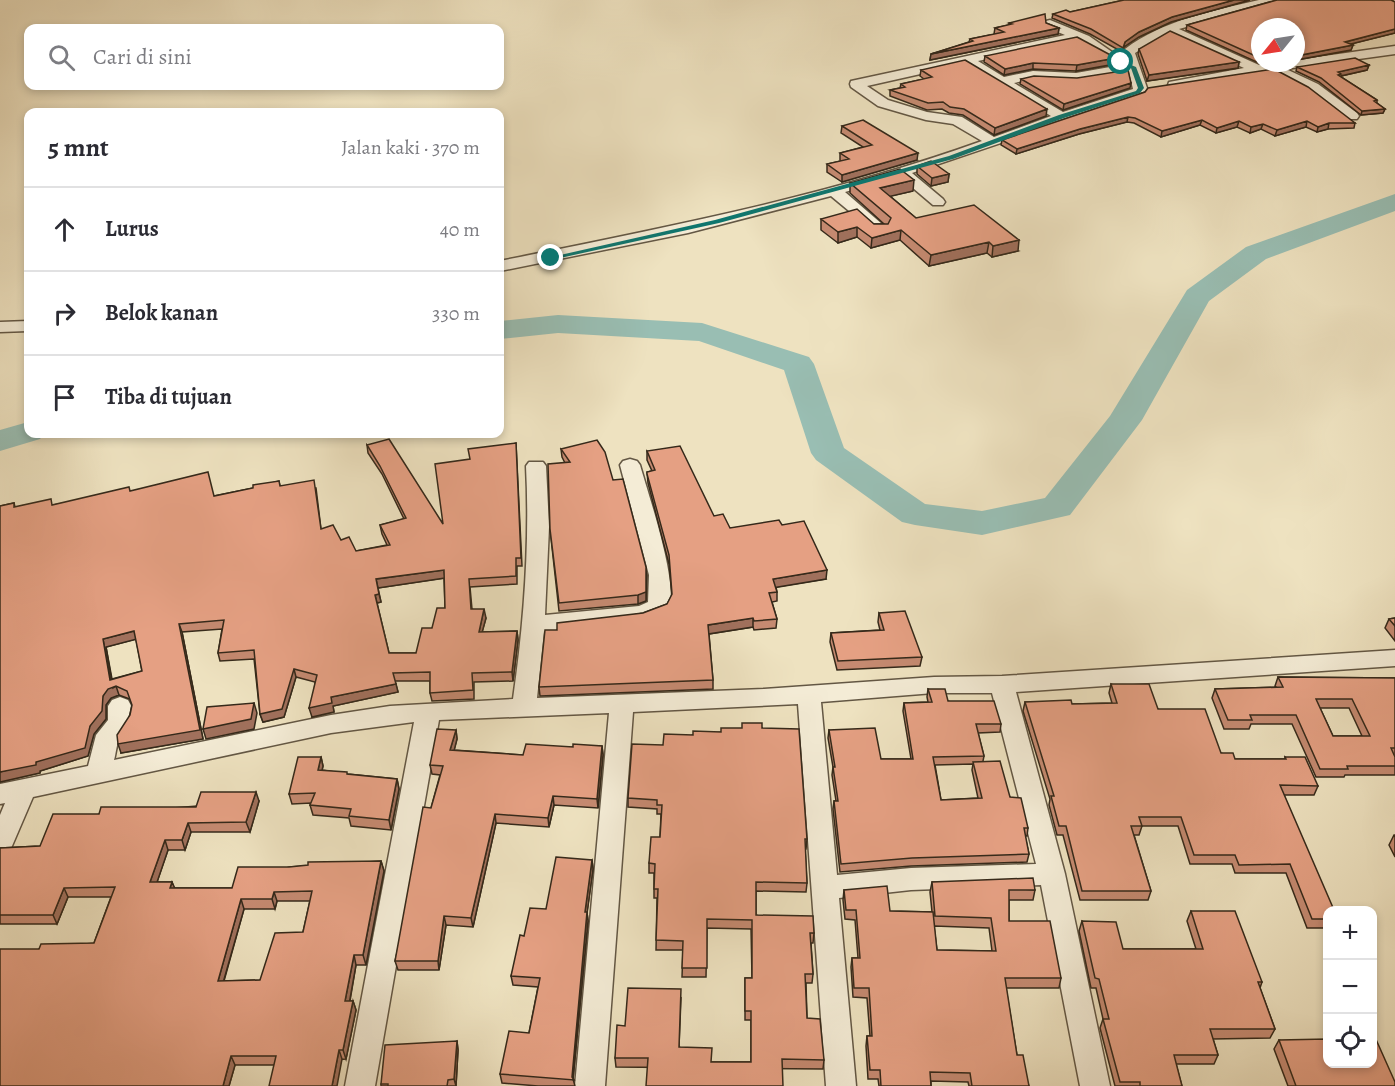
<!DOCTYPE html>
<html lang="id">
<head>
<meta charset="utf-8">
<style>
	body { margin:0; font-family:Alegreya,serif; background:#f2f2f3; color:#2b2b33 }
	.controls { position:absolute; right:18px; bottom:18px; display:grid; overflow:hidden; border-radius:12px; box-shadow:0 3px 9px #0003 }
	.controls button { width:54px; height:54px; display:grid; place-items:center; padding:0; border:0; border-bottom:2px solid #e1e1e2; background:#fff; color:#2b2b33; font:30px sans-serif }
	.compass { position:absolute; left:1251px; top:18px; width:54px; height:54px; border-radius:50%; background:#fff; box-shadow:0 3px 9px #0003; rotate:240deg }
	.stop { position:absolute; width:18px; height:18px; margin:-14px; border:4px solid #0f766e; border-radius:50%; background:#fff }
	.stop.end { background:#0f766e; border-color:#fff; box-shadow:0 2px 6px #0008 }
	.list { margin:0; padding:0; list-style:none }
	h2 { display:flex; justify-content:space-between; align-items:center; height:78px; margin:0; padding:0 24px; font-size:26px }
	h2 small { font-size:20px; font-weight:400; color:#7c7c81 }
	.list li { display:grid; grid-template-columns:39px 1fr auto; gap:18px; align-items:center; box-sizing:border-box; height:84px; padding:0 24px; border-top:2px solid #e1e1e2 }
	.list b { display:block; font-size:22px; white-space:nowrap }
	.list em { font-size:20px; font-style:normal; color:#7c7c81 }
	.icon { flex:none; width:33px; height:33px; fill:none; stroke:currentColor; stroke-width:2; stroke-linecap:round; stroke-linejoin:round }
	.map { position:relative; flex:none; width:1395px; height:1086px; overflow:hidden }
	.search { position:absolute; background:#fff; box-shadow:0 3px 9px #0003; left:24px; top:24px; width:480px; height:66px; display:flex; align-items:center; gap:15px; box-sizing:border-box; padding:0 21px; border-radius:12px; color:#7c7c81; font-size:22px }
	.panel { position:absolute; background:#fff; box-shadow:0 3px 9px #0003; left:24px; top:108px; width:480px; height:330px; border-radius:12px }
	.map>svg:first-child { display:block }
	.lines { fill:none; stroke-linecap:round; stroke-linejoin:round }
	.river { fill:#99beb3; fill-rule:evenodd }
	.minor-casing { stroke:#635744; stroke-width:3 }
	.minor { fill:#f4ecd6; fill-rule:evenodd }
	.wall { fill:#c58a71; stroke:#35291a; stroke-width:1.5; fill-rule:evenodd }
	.shaded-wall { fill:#a0705c; stroke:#35291a; stroke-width:1.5 }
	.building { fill:#e5a083; stroke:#35291a; stroke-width:1.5; fill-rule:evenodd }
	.route { fill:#0f766e }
</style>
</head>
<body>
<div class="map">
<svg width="1395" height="1086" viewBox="0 0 1395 1086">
	<rect width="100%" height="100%" fill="#eee2c0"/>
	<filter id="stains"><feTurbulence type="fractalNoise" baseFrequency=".00333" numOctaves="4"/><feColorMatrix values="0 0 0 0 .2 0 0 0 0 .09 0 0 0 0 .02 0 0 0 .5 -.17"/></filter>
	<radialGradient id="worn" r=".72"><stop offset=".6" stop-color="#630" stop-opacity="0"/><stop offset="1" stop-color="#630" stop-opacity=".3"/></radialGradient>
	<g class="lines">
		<path class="river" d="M1395 194V211L1266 259 1209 301 1142 420 1070 515 982 535 915 525 902 522 816 460 811 453 784 370 699 341 558 333 500 339V321L558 315 702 323 809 357 814 364 844 448 925 504 982 511 1045 498 1110 416 1187 290 1246 247Z
			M28 422V434H44L40 439 0 451V430Z"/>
		<defs>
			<path id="minor" d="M1259 0H1279L1277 2 1179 29 1259 65 1296 63V60L1395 46V54L1286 69 1318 84 1357 113 1359 116 1357 119H1347L1308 90 1270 71 1174 89 1169 88 1168 85 1169 82 1244 68 1169 34 1135 53 1147 88 1143 95 912 173 943 199 945 202 943 205H933L900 177 845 192 882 224 885 227 882 230H872L831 196 688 233 500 271V261C662 228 826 197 982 141L953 124 926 120 878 106 851 87 850 84 851 81 1065 35 1046 27V21L1050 20 1089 36 1125 61 1123 64H1115L1076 40 978 61 1004 77 1033 71 1076 73 1127 64 1123 52 1125 49C1163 20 1213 11 1259 0ZM965 64 1051 116 994 137 962 117 927 112 888 100 867 86ZM1129 72 1133 89 1063 112 1014 83 1033 79 1076 81Z
				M28 321V331L0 332V322Z
				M630 459 637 461 640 465C646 487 684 598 666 611 648 626 570 628 544 631L537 698 764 689 934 677 1002 676 1395 650V666L1016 692 1065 874 1110 1086H1080L1041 885 911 890 839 898 856 1086H826L798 704 633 712 605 1086H575L609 713 439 720 375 1086H345L414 722 331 733 33 797 9 853 0 856V815L5 803 0 804V784L88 766 96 735 108 720V706L112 700 120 697 128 700C141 722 125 726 119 740 116 746 116 754 114 760L331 715 390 706 513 699C524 622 530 544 526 466L529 462H543L546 466 549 527 545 615 639 606 648 602 649 575 620 465 623 461ZM934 693H992L1036 864 911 868 837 875 821 702Z"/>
		</defs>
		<use href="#minor" class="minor-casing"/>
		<use href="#minor" class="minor"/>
	</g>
	<path class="wall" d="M1124 0H1250L1171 22 1139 37 1124 47 1122 52 1090 34 1052 18 1053 14 1070 12Z
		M1277 0H1391L1395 2V33L1351 44 1353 45 1351 50 1296 60V27H1260V63H1264L1261 64 1186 30 1187 25Z
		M1009 23H1046L1059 28 1058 34 930 60 931 54 969 42 970 39 995 34H994L995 28 1009 25Z
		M1139 49 1239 62 1238 68 1147 81 1138 54Z
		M985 56 1115 64 1076 71 1033 69 1004 75 984 62Z
		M1369 65 1367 70 1341 76V77L1377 100V103L1385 109 1383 113 1361 115 1319 82 1296 71 1297 67Z
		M921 70 1046 116 994 135 963 115 949 113 942 109 927 110 890 96V90L900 88 901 84 924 79 920 76Z
		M1021 79 1130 88 1063 110 1020 84Z
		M1145 92 1355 123 1354 128 1328 129 1317 132 1306 127 1275 136 1261 129 1250 133 1237 127 1216 133 1200 125 1161 137 1134 123 1127 122 1079 134 1016 154 1001 145 1002 140Z
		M842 126 917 160 842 182 827 172V164L841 161 840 160V153L863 147 841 133Z
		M917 166 949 174 948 182 931 186 917 174Z
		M850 183 913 191 890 196 916 218 1018 251 992 257 987 253 929 266 900 240 871 248 857 237 838 243 821 230V219L874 224H884L850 193Z
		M516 443 522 566H517V584L470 587 472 609 486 618 482 632 517 631 518 640 513 681 474 682V699L432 701 430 693V681H395L398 692 333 706 334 712 312 717 315 682 296 677 284 717 263 722 260 714 254 659 220 661 218 653 222 629 182 632 203 739 121 753 132 705 130 699 119 695 111 698 106 705V719L94 734 88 756 40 771V773L0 782V506L14 503 15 507 53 505 130 491 214 496 253 488 279 481 280 486 316 488 321 529 341 540 356 551 387 545 382 534 380 525 404 519 382 474 368 453 367 445 443 524 470 459ZM444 578 445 608 416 653H389L377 603 381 602 378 588ZM136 639 142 671 112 679 106 647Z
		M561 449 613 480 647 575 646 601 638 604 559 611 550 529 565 463 562 457Z
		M647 451 714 516 730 528 782 525 826 579 776 587 777 592V601L772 602 777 619 776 628 754 630 753 627 709 634 713 680V689L540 696 539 687 557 630 643 613 667 604 672 595 669 564 648 483 647 472 652 471 647 460Z
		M879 613 922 657 920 666 837 670 830 642 831 633 880 630 878 622Z
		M1395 618V641L1385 628 1389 619Z
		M1278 677 1395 678V775H1345L1344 777H1316L1292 724H1251L1249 729H1224L1212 698 1215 689 1276 687 1275 686ZM1320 708H1349L1362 736H1333Z
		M1111 684 1158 709 1221 753 1235 759H1285V757L1318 786 1314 795H1284L1328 910V928H1307L1286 873H1235L1232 864H1190L1178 826H1142L1139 835H1134L1151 891 1148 900H1080L1063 835H1057L1049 805 1050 799 1023 711 1025 702 1072 704 1112 703 1109 693Z
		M928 689 948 701 1001 724 1000 732 978 733 984 756 983 761 1010 797 1028 828 1027 836H1025L1029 854 1027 862 911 866 840 872 833 809 834 801H836L832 775 833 767 828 738 829 730 881 759H911L903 711 904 703 928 702 927 697ZM973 764 972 770 978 798 941 800 935 765Z
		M762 728 807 839 806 849H805L807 883 806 892 756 891V915L814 933 813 943H811L813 974 812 983H806L807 1018 824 1060 823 1069 616 1067 615 1058 625 1026 681 998 679 1047 711 1062H751V1020H745V978H752L751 929 707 928 706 977H682L683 950H656L657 898H654V873H649V863L660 837 661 814H657V809L628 807V798L663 745 693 735Z
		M456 730 457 739 454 750 523 755 573 747 602 746 603 755 598 808 554 805 549 827 496 823 473 927 446 925 439 970H398L395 961 431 808 440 775 432 774 430 765Z
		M321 757 323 766 322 770 348 774 397 779 399 789 391 830 351 826 349 818 313 815 310 805 311 803 292 804 289 794Z
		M259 801 250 832H191L185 850H168L157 882H172L174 888H232L289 867 381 861 384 871 366 965H356L350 1001H353L356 1010 346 1059 274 1065H235L229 1086H0L39 949 94 943 111 897H68L57 924H0V848L40 846 99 814ZM277 901H310L303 932 260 980 224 981 244 909H275Z
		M1394 835H1395V857L1389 845Z
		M592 860 593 869 587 912 588 921 573 1079 575 1086H538L502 1083 500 1074 529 1033 538 987 513 985 511 976 524 936 546 909Z
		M932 882 1035 890 1033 900H1009V921L1061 978 1059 988H1006L1017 1055 1029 1086H969L968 1082 931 1081V1086H879L878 1079H868L866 1046 867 1036H870L867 998 853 997 851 967 852 958H858L855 920 845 919 843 900 844 890 890 911 932 912 930 892ZM934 926 989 928 992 951 937 950Z
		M1191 911 1262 982 1260 988 1275 1029 1270 1038 1213 1039 1218 1055 1214 1064H1176L1182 1086H1115L1100 1028 1103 1019 1096 988H1091L1079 931 1082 921 1123 949H1196L1187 921Z
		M1279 1040 1395 1086H1288L1274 1049Z
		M457 1041 458 1050 456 1086H381V1084Z"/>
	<path class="shaded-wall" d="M1234 0H1250L1171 22 1139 37 1124 47 1122 52 1125 42 1139 32 1172 17Z
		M1059 28 1058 34 930 60 931 54Z
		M1395 29V33L1343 46 1345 42Z
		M1353 45 1351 50 1296 60V56Z
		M1116 58 1115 64 1076 71 1077 65Z
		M1239 62 1238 68 1147 81 1149 75Z
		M1033 63V69L1004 75 1005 69Z
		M1369 65 1367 70 1341 76 1340 79 1338 72Z
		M1131 83 1130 88 1063 110 1064 104Z
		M1047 109 1046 116 994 135 995 128Z
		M1385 109 1383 113 1361 115 1362 111Z
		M1128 117 1127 122 1079 134 1016 154 1017 149 1080 129Z
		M1202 120 1200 125 1161 137 1162 131Z
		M1239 121 1237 127 1216 133 1217 128Z
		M1307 121 1306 127 1275 136 1277 130Z
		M1329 123 1328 129 1317 132 1318 127Z
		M1263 124 1261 129 1250 133 1251 127Z
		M918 153 917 160 842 182V175Z
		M949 174 948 182 931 186 932 178Z
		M914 180 913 191 879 199 880 188Z
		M857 227V237L838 243V232Z
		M901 230 900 240 871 248 872 238Z
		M1019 240 1018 251 992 257 993 246Z
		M989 242 987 253 929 266 931 255Z
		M646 567V601L638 604V595Z
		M444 570 445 578 378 588 376 579Z
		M827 570 826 579 772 588 773 579Z
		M379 594 381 602 377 603 375 595Z
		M484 609 486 618 480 640 479 632Z
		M753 618V627L708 634V625Z
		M179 624 182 632 203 739 121 753 118 744Z
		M134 631 137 639 106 647 113 688 116 686 119 695 111 698 106 705V719L94 734 88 756 40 771V773L0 782V772L36 762 90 726 110 680 103 639Z
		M517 631 518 640 513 681 512 672Z
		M294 669 296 677 284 717 263 722 260 714Z
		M396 684 398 692 333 706 334 712 312 717 309 708 331 697Z
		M254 703 257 713 254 729 206 739 203 729Z
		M456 730 457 739 452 759 450 750Z
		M602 746 603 755 598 808 597 799Z
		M321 757 323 766 320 779 318 770Z
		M397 779 399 789 391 830 389 820Z
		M256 792 259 801 250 832 246 822Z
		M553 796 554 805 549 827 548 818Z
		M495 814 496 823 473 927 471 918Z
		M188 823 191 832 185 850 182 840Z
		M165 840 168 850 154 891 150 882Z
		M592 860 593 869 586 921 585 912Z
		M381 861 384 871 366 965 363 955Z
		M172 882 176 891 170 888Z
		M64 888 68 897 57 924 53 915Z
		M274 892 277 901 275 909 272 899Z
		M241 899 244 909 221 990 218 981Z
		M587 912 588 921 573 1080 572 1077Z
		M444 916 446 925 439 970 438 961Z
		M354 955 356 965 348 1010 345 1001Z
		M353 1001 356 1010 346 1059 343 1050Z
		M457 1041 458 1050 456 1086 454 1079Z
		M339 1050 342 1059 337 1086H332Z
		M231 1056 235 1065 229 1086H223Z"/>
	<path class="building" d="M1124 0H1234L1172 17 1139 32 1125 42 1123 48 1091 29 1053 14 1066 10 1070 12Z
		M1277 0H1391L1395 2V29L1345 42 1353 45 1296 56V27H1260V58L1187 25Z
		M1045 14 1046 23 1059 28 931 54 973 41 970 39 1004 32 995 28 1012 24 1009 23Z
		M1170 31 1239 62 1149 75 1139 49Z
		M1077 37 1116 58 1077 65 1033 63 1005 69 985 56Z
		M1355 58 1369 65 1338 72 1341 74 1338 75 1377 100 1374 101 1385 109 1362 111 1321 78 1297 67Z
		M965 60 1047 109 995 128 964 109 950 107 943 102 928 103 890 90 905 87 901 84 932 77 921 70Z
		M1274 69 1308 87 1355 123H1329L1318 127 1307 121 1277 130 1263 124 1251 127 1239 121 1217 128 1202 120 1162 131 1135 118 1128 117 1080 129 1017 149 1002 140 1145 92 1148 88Z
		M1128 70 1131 83 1064 104 1021 79 1034 76 1077 78Z
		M863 120 918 153 842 175 827 164 849 159 840 153 872 145 842 126Z
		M931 161 949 174 932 178 917 166Z
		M900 169 914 180 880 188 916 218 974 205 1019 240 993 246 989 242 931 255 901 230 872 238 857 227 838 232 821 219 857 209 874 224H888L891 218 850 183Z
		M389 439 443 524 435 464 470 459 468 449 516 443 521 558H516V576L469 579 471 609H484L479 632 517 631 512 672 472 673 473 690 430 693V672L393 673 396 684 331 697 332 703 309 708 317 675 294 669 282 709 260 714 254 650 218 653 224 620 179 624 200 730 118 744 117 735 130 715 132 705 127 691 116 686 108 689 103 696 102 711 90 726 85 748 36 762V765L0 772V506L14 503V507L51 499 52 505 129 487 130 491 208 472 214 496 253 488V485L279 481 280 486 314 480 321 529 333 525 341 540 349 537 356 551 390 545 380 525 406 518 380 466 367 445ZM444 570 445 608H437L432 628H422L416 653H389L375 595 379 594 376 579ZM134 631 142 671 110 680 103 639Z
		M597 440 605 452 613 480 623 479 646 567V592L638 595 559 603 550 529 548 464 570 462 561 449Z
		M680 446 714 516 723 514 730 528 779 520 782 525 804 521 827 570 773 579 777 592 769 593 777 619 754 621 753 618 708 625 713 680 539 687 545 630H557V623L643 613 667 604 672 594 669 555 647 474V472L655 470 647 451Z
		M905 611 922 657 838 661 831 633 884 630 879 613Z
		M1395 618V626L1389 619Z
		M1278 677 1395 678V748H1391L1395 757V766H1347L1348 769H1320L1296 715H1250L1252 720H1228L1215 689 1283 687ZM1316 699H1352L1370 736H1333Z
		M1111 684H1149L1158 709H1205L1221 753H1233L1235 759H1286L1285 757H1305L1318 786 1280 785 1334 910H1328V919H1312L1290 864 1239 865 1235 855H1194L1181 817H1139L1142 826H1131L1151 891H1082L1066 826H1059L1051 796H1054L1025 702 1071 700 1072 704 1117 703Z
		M928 689H945L948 701H994L1001 724H976L984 756 933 757 941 800 982 798 973 762 1000 761 1010 797 1021 798 1028 828H1024L1029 854 912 858 841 864 834 801H838L833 767H835L829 730 875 728 881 759H913L904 703 932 702Z
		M254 703 251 719 203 729 207 707Z
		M742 723H762V728L799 729 807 839H805L807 883 756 882V915L813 916 814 933H810L813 974H805L807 1018 820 1019 824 1060 782 1059 783 1086H646L648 1058H615L617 1025 625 1026 628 988 681 989 679 1047 712 1048 711 1062H751V1011H745V978H752V920L707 919V968H682L683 941 656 940 658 889H654L655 864 649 863 651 837H660L662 805H657V800L628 798 632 744 663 745 664 734 693 735V731L721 732V728H742Z
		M437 729 456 730 450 750 523 755 526 744 573 747V744L602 746 597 799 553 796 548 818 495 814 471 918 444 916 438 961H395L423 807 431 808 443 766 430 765Z
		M298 757H321L318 770 347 772V774L397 779 389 820 349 816 351 809 310 805 315 793 289 794Z
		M201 792H256L246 822 188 823 182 840H165L150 882H172L170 888H232L238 867H289L308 865V862L381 861 363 955H354L345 1001H353L343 1050H339L332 1086H269L276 1056H231L223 1086H0V949H39L41 944 94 943 115 887 64 888 53 915H0V848L40 846 53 814H99L101 807H196ZM312 891 303 932 275 933 260 980 218 981 241 899H272L274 892Z
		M556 857 592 860 585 912H587L572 1077 574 1080 500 1074 509 1031 529 1033 540 978 511 976 520 935 524 936 530 908 546 909Z
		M1033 878 1035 890H1009V921H1050L1061 978H1005L1017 1055H1023L1029 1086H972L970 1073 930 1072 931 1086H881L880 1070H870L867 1036H872L869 988H854L852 958H860L856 910H846L844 890 887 886 890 911 933 912 937 950 996 951 991 918 935 916 932 882Z
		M1191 911H1235L1262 982H1258L1275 1029H1210L1218 1055H1174L1182 1086H1140V1082H1120L1103 1019H1109L1099 979 1095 978 1082 921 1116 922 1123 949H1203Z
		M1372 1035H1374L1395 1082V1086H1296L1279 1040 1328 1039V1064H1372Z
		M457 1041 454 1079 448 1080 447 1086H388V1084H381L385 1045Z"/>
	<path class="route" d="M1119 60 1136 67 1144 88 1140 93 1064 118 953 159 719 223 551 260 547 258 715 220 949 156 1059 115 1136 91 1138 88 1131 68 1119 63Z"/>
	<rect width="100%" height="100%" filter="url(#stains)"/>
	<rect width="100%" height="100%" fill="url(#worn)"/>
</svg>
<div class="controls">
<button>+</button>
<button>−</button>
<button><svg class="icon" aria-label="locate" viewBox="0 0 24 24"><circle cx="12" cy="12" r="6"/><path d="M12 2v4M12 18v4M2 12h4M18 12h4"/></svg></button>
</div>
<svg class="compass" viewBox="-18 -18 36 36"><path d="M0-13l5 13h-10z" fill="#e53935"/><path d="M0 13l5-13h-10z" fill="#7c7c81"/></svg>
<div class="stop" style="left:1121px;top:62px"></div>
<div class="stop end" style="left:551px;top:258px"></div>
<div class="search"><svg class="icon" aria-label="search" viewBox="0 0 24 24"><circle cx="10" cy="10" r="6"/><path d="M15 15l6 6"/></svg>Cari di sini</div>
<section class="panel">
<h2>5 mnt<small>Jalan kaki · 370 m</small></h2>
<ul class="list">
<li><svg class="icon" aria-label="ahead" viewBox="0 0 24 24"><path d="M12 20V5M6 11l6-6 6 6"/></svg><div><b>Lurus</b></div><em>40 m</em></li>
<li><svg class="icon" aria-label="right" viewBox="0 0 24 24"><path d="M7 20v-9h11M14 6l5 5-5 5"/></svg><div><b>Belok kanan</b></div><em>330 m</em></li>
<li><svg class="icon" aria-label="arrive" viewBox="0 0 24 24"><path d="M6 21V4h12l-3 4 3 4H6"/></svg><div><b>Tiba di tujuan</b></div></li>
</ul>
</section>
</div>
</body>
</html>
